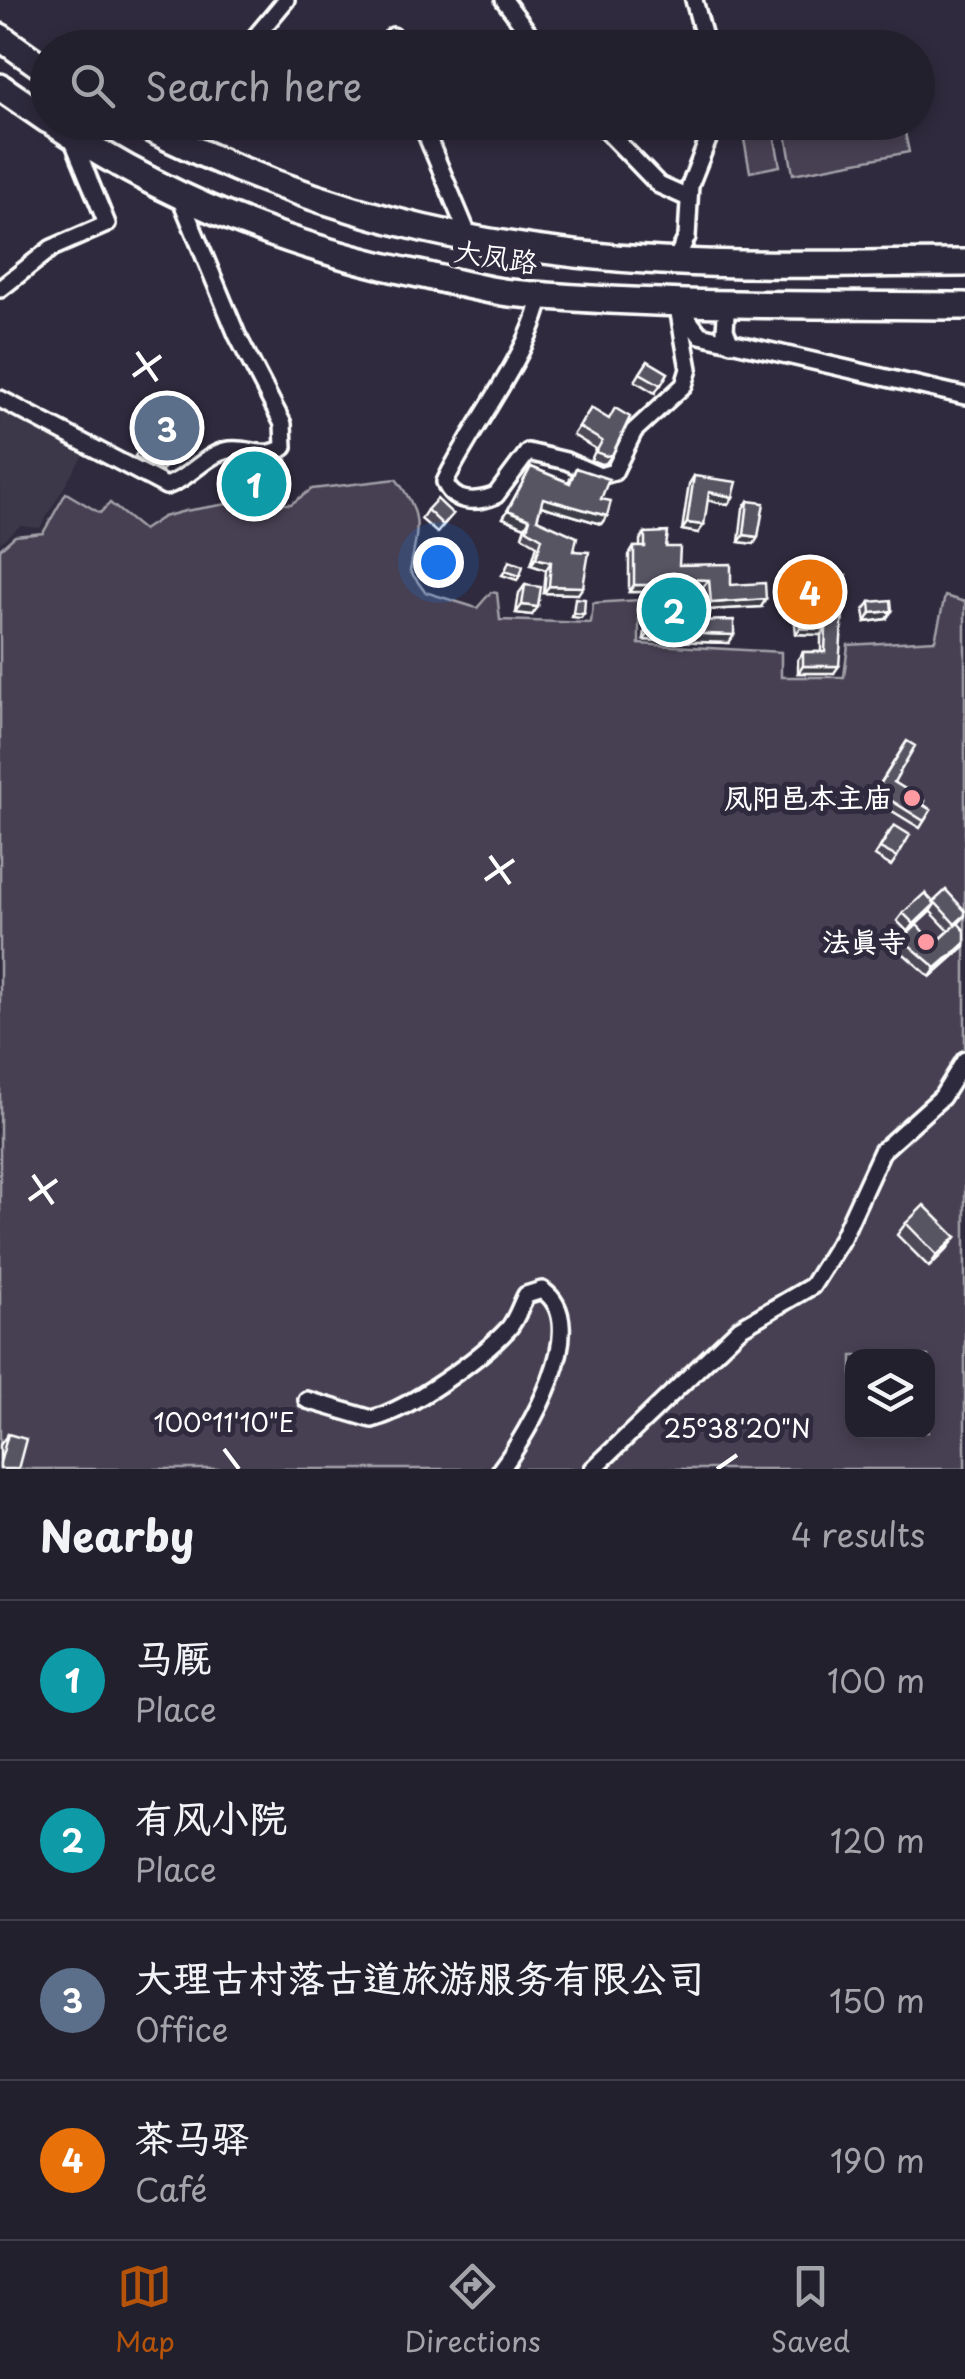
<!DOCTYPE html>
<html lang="en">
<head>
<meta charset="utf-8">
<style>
	body { margin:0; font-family:"Playpen Sans","LXGW WenKai TC",sans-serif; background:#2b2836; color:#f1f3f6 }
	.controls { position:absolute; right:30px; bottom:30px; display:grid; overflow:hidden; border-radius:20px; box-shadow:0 5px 15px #0003 }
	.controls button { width:90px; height:90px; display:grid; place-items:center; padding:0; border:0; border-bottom:2px solid #403e4a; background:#23202e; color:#f1f3f6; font:50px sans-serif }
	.you { position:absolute; left:438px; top:562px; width:35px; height:35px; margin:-25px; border:8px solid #fff; border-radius:50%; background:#1a73e8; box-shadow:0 0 0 15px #1a73e833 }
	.badge { display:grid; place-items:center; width:65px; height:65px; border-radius:50%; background:#b45309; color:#fff; font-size:32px; font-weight:700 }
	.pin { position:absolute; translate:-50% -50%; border:5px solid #fff; box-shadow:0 2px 10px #0006 }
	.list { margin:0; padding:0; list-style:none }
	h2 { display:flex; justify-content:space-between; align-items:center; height:130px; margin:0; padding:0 40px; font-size:42px }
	h2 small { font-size:32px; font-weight:400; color:#a3a3aa }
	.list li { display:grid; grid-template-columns:65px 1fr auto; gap:30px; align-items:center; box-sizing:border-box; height:160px; padding:0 40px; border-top:2px solid #403e4a }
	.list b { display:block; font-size:38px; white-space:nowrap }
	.list p { margin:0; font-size:32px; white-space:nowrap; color:#a3a3aa }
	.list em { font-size:32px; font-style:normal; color:#a3a3aa }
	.icon { flex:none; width:55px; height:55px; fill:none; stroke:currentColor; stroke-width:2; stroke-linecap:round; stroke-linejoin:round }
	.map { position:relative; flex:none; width:965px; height:1469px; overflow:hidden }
	.search { position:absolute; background:#23202e; box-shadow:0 5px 15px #0003; left:30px; right:30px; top:30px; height:110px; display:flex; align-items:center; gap:25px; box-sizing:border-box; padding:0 35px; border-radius:55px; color:#a3a3aa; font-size:38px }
	.sheet { height:770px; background:#23202e }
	nav { display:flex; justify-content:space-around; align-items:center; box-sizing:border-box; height:140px; border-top:2px solid #403e4a; background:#23202e; font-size:28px; color:#a3a3aa }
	nav a { display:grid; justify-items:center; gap:5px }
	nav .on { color:#b45309 }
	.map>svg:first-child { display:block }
	.built { fill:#3c3749 }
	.green { fill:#464152; stroke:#a2a0a8; stroke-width:2.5; fill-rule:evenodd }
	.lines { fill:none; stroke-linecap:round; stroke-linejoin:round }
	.minor-casing { stroke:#fff; stroke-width:22 }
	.trunk-casing { stroke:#fff; stroke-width:32 }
	.minor { stroke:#2f2a3d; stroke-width:15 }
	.trunk { stroke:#2f2a3d; stroke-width:25 }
	.wall { fill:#4d4956; stroke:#fff; stroke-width:2.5 }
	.shaded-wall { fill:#3e3c46; stroke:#fff; stroke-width:2.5 }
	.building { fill:#595564; stroke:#fff; stroke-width:2.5 }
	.ticks { fill:none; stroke:#fff; stroke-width:4 }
	.poi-dot { fill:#ff9aa2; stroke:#2f2a3d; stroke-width:4 }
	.labels { text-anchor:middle; stroke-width:10; stroke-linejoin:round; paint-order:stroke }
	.street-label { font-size:28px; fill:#fff; stroke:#2f2a3d }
	.poi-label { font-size:28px; font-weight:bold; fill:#fff; stroke:#2f2a3d; text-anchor:end }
	.ticks-label { font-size:25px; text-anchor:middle; fill:#fff; stroke:#2f2a3d; stroke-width:10; stroke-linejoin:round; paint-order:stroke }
</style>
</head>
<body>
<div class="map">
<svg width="965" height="1469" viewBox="0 0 965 1469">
	<rect width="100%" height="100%" fill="#2f2a3d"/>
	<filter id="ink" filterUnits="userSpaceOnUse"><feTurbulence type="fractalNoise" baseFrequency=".01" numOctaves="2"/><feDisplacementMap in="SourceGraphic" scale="20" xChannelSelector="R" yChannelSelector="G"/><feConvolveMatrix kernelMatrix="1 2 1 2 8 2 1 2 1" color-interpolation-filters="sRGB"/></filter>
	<g filter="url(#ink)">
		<path class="built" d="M0 404 87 448 40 528 20 526 0 543Z"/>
		<path class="green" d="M741 123H772L780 166 750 172Z
			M784 123H903L909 152 793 174Z
			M396 479C424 515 418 528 410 571L425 592 477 608 491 592 497 593 500 620 591 623 593 603 639 600V644L781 652V677H844L848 645 935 640 945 596 965 602V1469H0V549L15 536 43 533 66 493 100 513 110 503 143 530 163 517 185 511 233 503 291 504 312 489ZM852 1356H928V1432H852Z"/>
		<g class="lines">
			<defs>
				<path id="minor" d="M504 0 540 48
					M694 0 707 48
					M246 48 286 0
					M391 48 393 36
					M421 122 469 237
					M598 122 659 185 688 198
					M168 138 182 122
					M675 261 687 237 690 185 715 122
					M0 289 52 248 107 224 71 136
					M541 294C536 345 469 430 445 482 453 504 477 503 496 495L528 452 566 461 600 476 614 472 634 431 684 385 689 369 677 302
					M727 302 725 330 731 343
					M681 310 700 335 965 396
					M0 399 166 486C189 479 207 453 229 450 249 447 266 461 284 447L283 424 237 335 179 195
					M307 1400 372 1419C410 1409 481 1358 508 1329 517 1319 520 1306 526 1295L542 1290C594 1323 527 1435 501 1469
					M593 1469 740 1328 812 1286 842 1238 882 1151 942 1097 965 1060"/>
				<path id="trunk" d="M0 37 48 71
					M0 87 48 120
					M52 122C166 200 294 249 428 276 455 282 483 290 510 293 661 307 814 304 965 306
					M137 122C306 209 471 251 661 261 762 267 864 263 965 263"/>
			</defs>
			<use href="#minor" class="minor-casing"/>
			<use href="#trunk" class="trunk-casing"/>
			<use href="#minor" class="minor"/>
			<use href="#trunk" class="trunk"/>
		</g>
		<path class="wall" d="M648 361 668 373 655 393 635 381Z
			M591 408 612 455 606 463 601 464 591 460 596 449 573 435Z
			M152 430 168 463 162 471 135 456Z
			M238 459 278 497H229V472Z
			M531 467 568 482 576 468 601 499 607 516 601 524 541 506 537 519 574 551 578 594 544 593 546 570 531 565 537 545 522 536 525 527 503 518Z
			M694 476 728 505 707 500 698 533 682 530 689 484Z
			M748 501 758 537 754 544 739 542 743 508Z
			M427 510 453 514 437 533 421 519Z
			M645 533 666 547 679 565 731 585 761 607 706 610 703 587H688V597L682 604 644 605 645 592H629V555L634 547H640V540Z
			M807 580 847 590 843 596 835 597 834 673H798V659L803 652H821V635L796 634 793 604 798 597H802V587Z
			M525 585 532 615 516 613 519 593Z
			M870 602 886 619 866 622 864 610Z
			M651 622 729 643 644 640 645 630Z
			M907 741 894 782 931 810 920 828 871 798Z
			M888 833 897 857 891 866 875 856Z
			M946 890 965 911V916L958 924 965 931V946L930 977 896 947 902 939 935 944 949 931 930 911 908 932 897 921 903 913 933 903Z
			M906 1223 956 1237 947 1249 929 1267 897 1235Z
			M8 1434 0 1469V1445Z"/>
		<path class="shaded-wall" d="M238 485H287L278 497H229Z
			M709 492 733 497 728 505 703 499Z
			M543 498 607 516 601 524 538 505Z
			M508 510 530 519 525 527 503 518Z
			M687 523 704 525 698 533 682 530Z
			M744 535 758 537 754 544 739 542Z
			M536 558 551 562 546 570 531 565Z
			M505 571 520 576 517 580 502 575Z
			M688 579 709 580 703 587H683Z
			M634 585H651L645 592H629Z
			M549 586 583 587 578 594 544 593Z
			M835 590H847L843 596 831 597Z
			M650 597H688L682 604 644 605Z
			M766 599 761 607 706 610 711 603Z
			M522 605 538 607 532 615 516 613Z
			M892 611 886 619 866 622 871 613Z
			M573 613 584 614 581 618 571 617Z
			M800 628 826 629 821 635 796 634Z
			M650 632 734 635 729 643 644 640Z
			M803 666H839L834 673H798Z
			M935 904 929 913 908 932 914 924Z
			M965 943V946L930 977 936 968Z
			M956 1237 947 1249 929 1267 937 1255Z"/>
		<path class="building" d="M648 361 668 373 661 385 640 373Z
			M591 408 609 419 615 408 630 417 612 455 606 456 596 452 602 441 579 427Z
			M152 430 177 448 168 463 141 447Z
			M238 459 287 460V485H238Z
			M531 467 570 483 576 468 609 479 601 499 611 501 607 516 543 498 537 519 577 537 574 551 589 552 583 587 549 586 551 562 536 558 542 538 527 529 530 519 508 510Z
			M694 476 737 482 733 497 709 492 704 525 687 523Z
			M437 499 453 514 443 525 427 510Z
			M748 501 764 503 758 537 744 535Z
			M668 532 666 547H680L679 565 731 564V585L765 583 766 599 711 603 709 580 688 579V597H650L651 585H634V547H645V533Z
			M509 561 523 566 520 576 505 571Z
			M846 575 847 590H835L834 612H843L839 666H803V652H825L826 629 800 628 798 597H807V580Z
			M525 585 541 587 538 607 522 605Z
			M575 598 585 599 584 614 573 613Z
			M891 600 892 611 871 613 870 602Z
			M734 620V635L650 632 651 622Z
			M907 741 915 746 894 782 925 801 923 805 931 810 924 821 876 791Z
			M894 825 910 835 897 857 880 848Z
			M946 890 965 911V915L955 924 934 901Z
			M925 893 935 904 914 924 903 913Z
			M958 923 965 931V943L936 968 902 939 917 925 935 944Z
			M924 1205 956 1237 937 1255 906 1223Z
			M8 1434 26 1439 18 1469H0V1463Z"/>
	</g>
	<path class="ticks" d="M137 352 157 381M133 376 161 356M490 856 510 884M485 880 514 860M33 1175 53 1204M29 1200 57 1180M224 1449 239 1469M717 1469 737 1455"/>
	<g class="poi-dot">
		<circle cx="912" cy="798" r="10"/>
		<circle cx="926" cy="942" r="10"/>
	</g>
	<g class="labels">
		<g class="street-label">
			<text transform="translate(496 257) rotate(9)" y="10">大凤路</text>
		</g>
		<g class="poi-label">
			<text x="892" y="808">凤阳邑本主庙</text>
			<text x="906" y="952">法真寺</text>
		</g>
	</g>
	<g class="ticks-label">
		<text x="224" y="1432">100°11'10"E</text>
		<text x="737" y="1438">25°38'20"N</text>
	</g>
</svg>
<div class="controls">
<button><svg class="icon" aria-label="layers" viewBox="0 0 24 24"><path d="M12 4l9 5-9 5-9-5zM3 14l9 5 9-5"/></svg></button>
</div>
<div class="you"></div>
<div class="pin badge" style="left:254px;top:484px;background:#0f9aa8">1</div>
<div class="pin badge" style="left:674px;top:610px;background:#0f9aa8">2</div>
<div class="pin badge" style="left:167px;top:428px;background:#5c6f8a">3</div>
<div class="pin badge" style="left:810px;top:592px;background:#e8710a">4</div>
<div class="search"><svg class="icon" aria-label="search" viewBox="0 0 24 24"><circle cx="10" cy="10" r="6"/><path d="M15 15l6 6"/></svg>Search here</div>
</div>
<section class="sheet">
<h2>Nearby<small>4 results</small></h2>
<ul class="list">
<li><span class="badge" style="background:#0f9aa8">1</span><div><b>马厩</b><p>Place</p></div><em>100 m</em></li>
<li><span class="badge" style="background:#0f9aa8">2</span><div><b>有风小院</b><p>Place</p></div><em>120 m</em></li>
<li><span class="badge" style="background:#5c6f8a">3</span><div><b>大理古村落古道旅游服务有限公司</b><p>Office</p></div><em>150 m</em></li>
<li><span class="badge" style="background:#e8710a">4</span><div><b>茶马驿</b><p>Café</p></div><em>190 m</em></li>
</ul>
</section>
<nav>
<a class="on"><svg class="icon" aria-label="map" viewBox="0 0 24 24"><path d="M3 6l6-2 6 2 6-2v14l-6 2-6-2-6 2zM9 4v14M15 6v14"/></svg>Map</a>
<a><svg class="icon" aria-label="directions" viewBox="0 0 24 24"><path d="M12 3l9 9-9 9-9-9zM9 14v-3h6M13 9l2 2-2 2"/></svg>Directions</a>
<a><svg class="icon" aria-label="saved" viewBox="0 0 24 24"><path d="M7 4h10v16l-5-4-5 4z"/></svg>Saved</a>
</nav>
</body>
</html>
